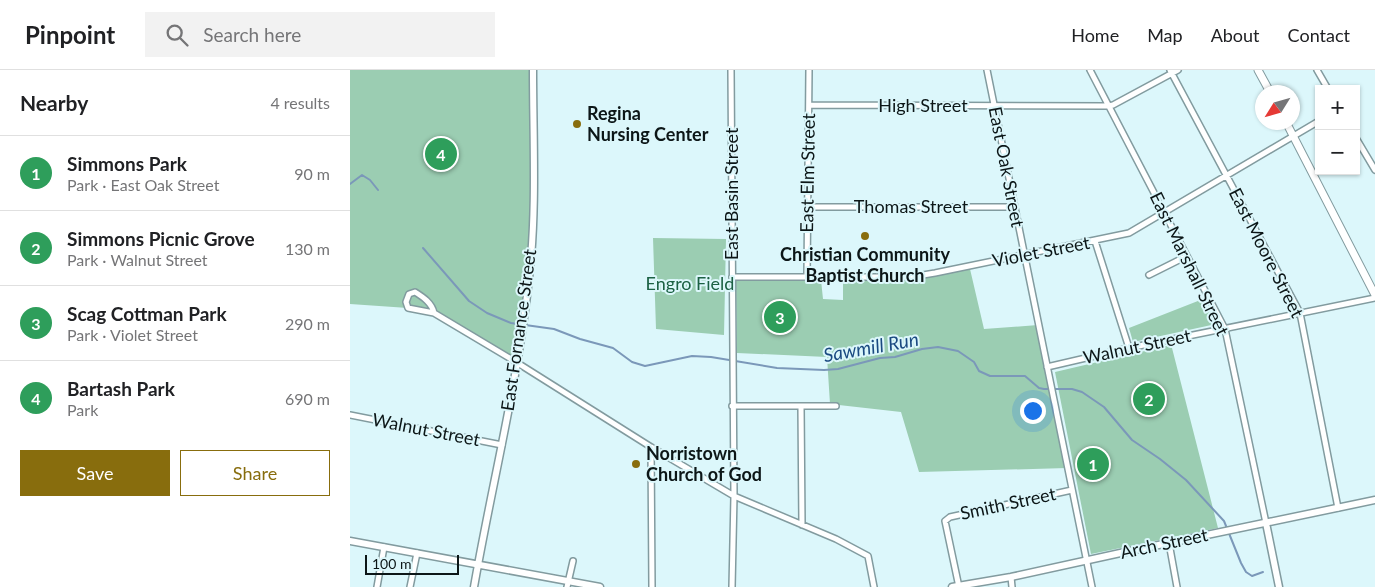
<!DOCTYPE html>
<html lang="en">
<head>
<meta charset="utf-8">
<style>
	body { margin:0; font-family:Lato,sans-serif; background:#f2f2f2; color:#202124 }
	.controls { position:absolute; right:15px; top:15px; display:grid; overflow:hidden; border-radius:0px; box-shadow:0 1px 4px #0004 }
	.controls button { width:45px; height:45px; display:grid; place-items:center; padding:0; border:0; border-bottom:1px solid #e0e0e0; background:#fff; color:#202124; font:25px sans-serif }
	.compass { position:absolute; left:905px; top:15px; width:45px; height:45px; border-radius:50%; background:#fff; box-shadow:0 1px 4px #0004; rotate:233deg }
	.scale { position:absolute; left:15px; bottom:12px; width:94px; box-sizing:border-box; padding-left:5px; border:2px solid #0c1617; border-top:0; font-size:14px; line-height:18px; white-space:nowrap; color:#0c1617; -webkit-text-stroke:4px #dcf7fb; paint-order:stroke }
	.you { position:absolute; left:682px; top:340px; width:18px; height:18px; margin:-12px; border:4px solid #fff; border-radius:50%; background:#1a73e8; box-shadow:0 0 0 8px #1a73e833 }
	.badge { display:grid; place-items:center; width:32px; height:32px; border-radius:50%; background:#886d0d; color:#fff; font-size:16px; font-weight:700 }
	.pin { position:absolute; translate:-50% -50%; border:2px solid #fff; box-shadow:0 1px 5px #0006 }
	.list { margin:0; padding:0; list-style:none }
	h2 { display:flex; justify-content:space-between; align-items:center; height:65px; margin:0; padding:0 20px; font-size:21px }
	h2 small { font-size:16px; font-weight:400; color:#757577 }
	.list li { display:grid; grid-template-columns:32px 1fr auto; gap:15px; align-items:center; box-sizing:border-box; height:75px; padding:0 20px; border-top:1px solid #e0e0e0 }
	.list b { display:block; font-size:19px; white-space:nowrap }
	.list p { margin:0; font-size:16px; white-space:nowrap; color:#757577 }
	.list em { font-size:16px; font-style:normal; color:#757577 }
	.actions { display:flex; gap:10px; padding:15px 20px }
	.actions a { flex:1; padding:11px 0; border:1px solid #886d0d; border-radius:0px; text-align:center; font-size:18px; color:#886d0d }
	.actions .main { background:#886d0d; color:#fff }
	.icon { flex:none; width:28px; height:28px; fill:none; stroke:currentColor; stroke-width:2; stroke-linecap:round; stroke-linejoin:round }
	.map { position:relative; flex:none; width:1025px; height:517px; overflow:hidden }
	header { display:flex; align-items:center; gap:30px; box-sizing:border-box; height:70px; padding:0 25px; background:#fff; border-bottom:1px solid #e0e0e0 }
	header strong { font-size:24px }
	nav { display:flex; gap:28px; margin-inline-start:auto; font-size:18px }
	.search { width:350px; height:45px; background:#f2f2f2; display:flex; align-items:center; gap:12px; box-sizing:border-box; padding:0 18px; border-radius:0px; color:#757577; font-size:19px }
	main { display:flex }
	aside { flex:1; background:#fff }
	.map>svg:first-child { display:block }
	.green { fill:#9bcdb2 }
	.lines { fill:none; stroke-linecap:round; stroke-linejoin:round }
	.stream { stroke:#7b98b9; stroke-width:2 }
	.minor-casing { stroke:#829b9f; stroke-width:8 }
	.tertiary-casing { stroke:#829b9f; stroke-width:9 }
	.secondary-casing { stroke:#829b9f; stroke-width:9 }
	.minor { stroke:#fff; stroke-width:5 }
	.tertiary { stroke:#fff; stroke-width:6 }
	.secondary { stroke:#fff; stroke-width:7 }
	.poi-dot { fill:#886d0d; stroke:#dcf7fb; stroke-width:2 }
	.labels { text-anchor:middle; stroke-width:4; stroke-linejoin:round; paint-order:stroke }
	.street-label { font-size:18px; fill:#0c1617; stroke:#dcf7fb }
	.poi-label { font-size:18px; font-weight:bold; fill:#0c1617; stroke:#dcf7fb; text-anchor:start }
	.park-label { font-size:18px; fill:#1c6144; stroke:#dcf7fb }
	.water-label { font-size:19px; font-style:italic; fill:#1a4a81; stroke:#dcf7fb }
</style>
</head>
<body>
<header>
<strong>Pinpoint</strong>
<div class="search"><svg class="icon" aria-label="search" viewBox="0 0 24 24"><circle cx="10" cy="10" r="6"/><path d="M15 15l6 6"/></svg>Search here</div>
<nav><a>Home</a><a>Map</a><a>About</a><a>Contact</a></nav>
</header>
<main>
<aside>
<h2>Nearby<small>4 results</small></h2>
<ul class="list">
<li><span class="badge" style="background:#2e9e5b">1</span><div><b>Simmons Park</b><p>Park · East Oak Street</p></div><em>90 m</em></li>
<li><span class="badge" style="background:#2e9e5b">2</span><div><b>Simmons Picnic Grove</b><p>Park · Walnut Street</p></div><em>130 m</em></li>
<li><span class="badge" style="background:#2e9e5b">3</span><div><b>Scag Cottman Park</b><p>Park · Violet Street</p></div><em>290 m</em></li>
<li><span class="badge" style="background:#2e9e5b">4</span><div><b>Bartash Park</b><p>Park</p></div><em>690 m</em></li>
</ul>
<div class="actions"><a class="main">Save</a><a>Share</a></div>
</aside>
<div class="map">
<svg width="1025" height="517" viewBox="0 0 1025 517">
	<rect width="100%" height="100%" fill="#dcf7fb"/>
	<path class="green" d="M0 0H181L183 168 166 292 84 243 58 238 0 234Z
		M303 168 376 169 374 265 306 259Z
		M620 199 634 259 688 255 717 398 569 402 551 342 480 334 477 287 387 283 386 211 471 210 473 229 493 230V209Z
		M853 229 866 254 783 272 779 258Z
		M816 276 822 278 868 458 741 484 705 302Z"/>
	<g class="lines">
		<path class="stream" d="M0 114 12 105 20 110 28 120
			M73 178 119 231 137 243 161 253 204 259 230 269 263 278 282 292 295 296 342 286 361 287 427 298 474 300 488 299 530 288 545 287 572 279 588 277 608 281 624 292 629 301 640 306H675L689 318 694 319H722L732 322 754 337 782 370 810 389 836 410 874 451 891 493 896 502 902 506 913 502"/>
		<defs>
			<path id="minor" d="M381 0 384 426 382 517
				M637 0 742 517
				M740 0 875 259 916 453
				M820 0 950 243 988 438
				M967 0 978 19
				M459 35 758 36 763 35 828 0
				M1006 68 1025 100
				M457 137H664
				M745 171 779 278
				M799 205 837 186
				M457 206 459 0
				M382 207H561L585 203 779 163 969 51
				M84 243C82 233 73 227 65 222L59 224 56 232 58 238 84 243 166 292 301 377 384 426 486 469 518 486 524 517
				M697 297 779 278 1025 228
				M382 336H486
				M451 336 452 455
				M0 345 152 375
				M301 377 302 517
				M819 473 827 517
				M661 507 662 517
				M27 517 34 477
				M60 517 67 483
				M217 517 223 491
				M609 517 595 451 600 447 722 420"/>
			<path id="tertiary" d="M916 453 929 517
				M0 471 250 517
				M124 517C142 414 168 312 179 208 187 139 183 69 183 0
				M602 517 661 507 775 482 1025 430"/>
			<path id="secondary" d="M908 0 920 22
				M936 52 1025 225"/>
		</defs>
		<use href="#minor" class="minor-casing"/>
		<use href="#tertiary" class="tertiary-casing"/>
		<use href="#secondary" class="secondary-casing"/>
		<use href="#minor" class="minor"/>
		<use href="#tertiary" class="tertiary"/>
		<use href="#secondary" class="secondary"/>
	</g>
	<g class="poi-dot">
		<circle cx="227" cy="54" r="5"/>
		<circle cx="515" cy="166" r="5"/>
		<circle cx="286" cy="394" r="5"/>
	</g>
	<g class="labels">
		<g class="street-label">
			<text x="573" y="42">High Street</text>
			<text transform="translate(656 97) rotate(79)" y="6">East Oak Street</text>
			<text transform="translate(458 103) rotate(-89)" y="6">East Elm Street</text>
			<text transform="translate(382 124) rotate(-90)" y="6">East Basin Street</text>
			<text x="561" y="143">Thomas Street</text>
			<text transform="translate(691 182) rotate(-11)" y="6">Violet Street</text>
			<text transform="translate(916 183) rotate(63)" y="6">East Moore Street</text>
			<text transform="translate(839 194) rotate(64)" y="6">East Marshall Street</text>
			<text transform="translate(169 260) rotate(-82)" y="6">East Fornance Street</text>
			<text transform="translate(787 277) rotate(-12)" y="6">Walnut Street</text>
			<text transform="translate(76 360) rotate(11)" y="6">Walnut Street</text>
			<text transform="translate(658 434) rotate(-12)" y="6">Smith Street</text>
			<text transform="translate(814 474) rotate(-12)" y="6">Arch Street</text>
		</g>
		<g class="poi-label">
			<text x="237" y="50">Regina<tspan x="237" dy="21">Nursing Center</tspan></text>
			<text x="515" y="191" text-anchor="middle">Christian Community<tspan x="515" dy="21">Baptist Church</tspan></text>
			<text x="296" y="390">Norristown<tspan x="296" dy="21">Church of God</tspan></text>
		</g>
		<g class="park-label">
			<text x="340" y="220">Engro Field</text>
		</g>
		<g class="water-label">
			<text transform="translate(521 277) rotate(-10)" y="7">Sawmill Run</text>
		</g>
	</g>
</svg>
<div class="controls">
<button>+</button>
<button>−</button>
</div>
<svg class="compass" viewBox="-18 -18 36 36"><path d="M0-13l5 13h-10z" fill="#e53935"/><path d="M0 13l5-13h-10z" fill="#757577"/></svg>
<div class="scale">100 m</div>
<div class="you"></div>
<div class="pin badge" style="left:743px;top:394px;background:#2e9e5b">1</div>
<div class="pin badge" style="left:799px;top:329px;background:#2e9e5b">2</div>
<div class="pin badge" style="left:430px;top:247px;background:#2e9e5b">3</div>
<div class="pin badge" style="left:91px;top:84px;background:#2e9e5b">4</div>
</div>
</main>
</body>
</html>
